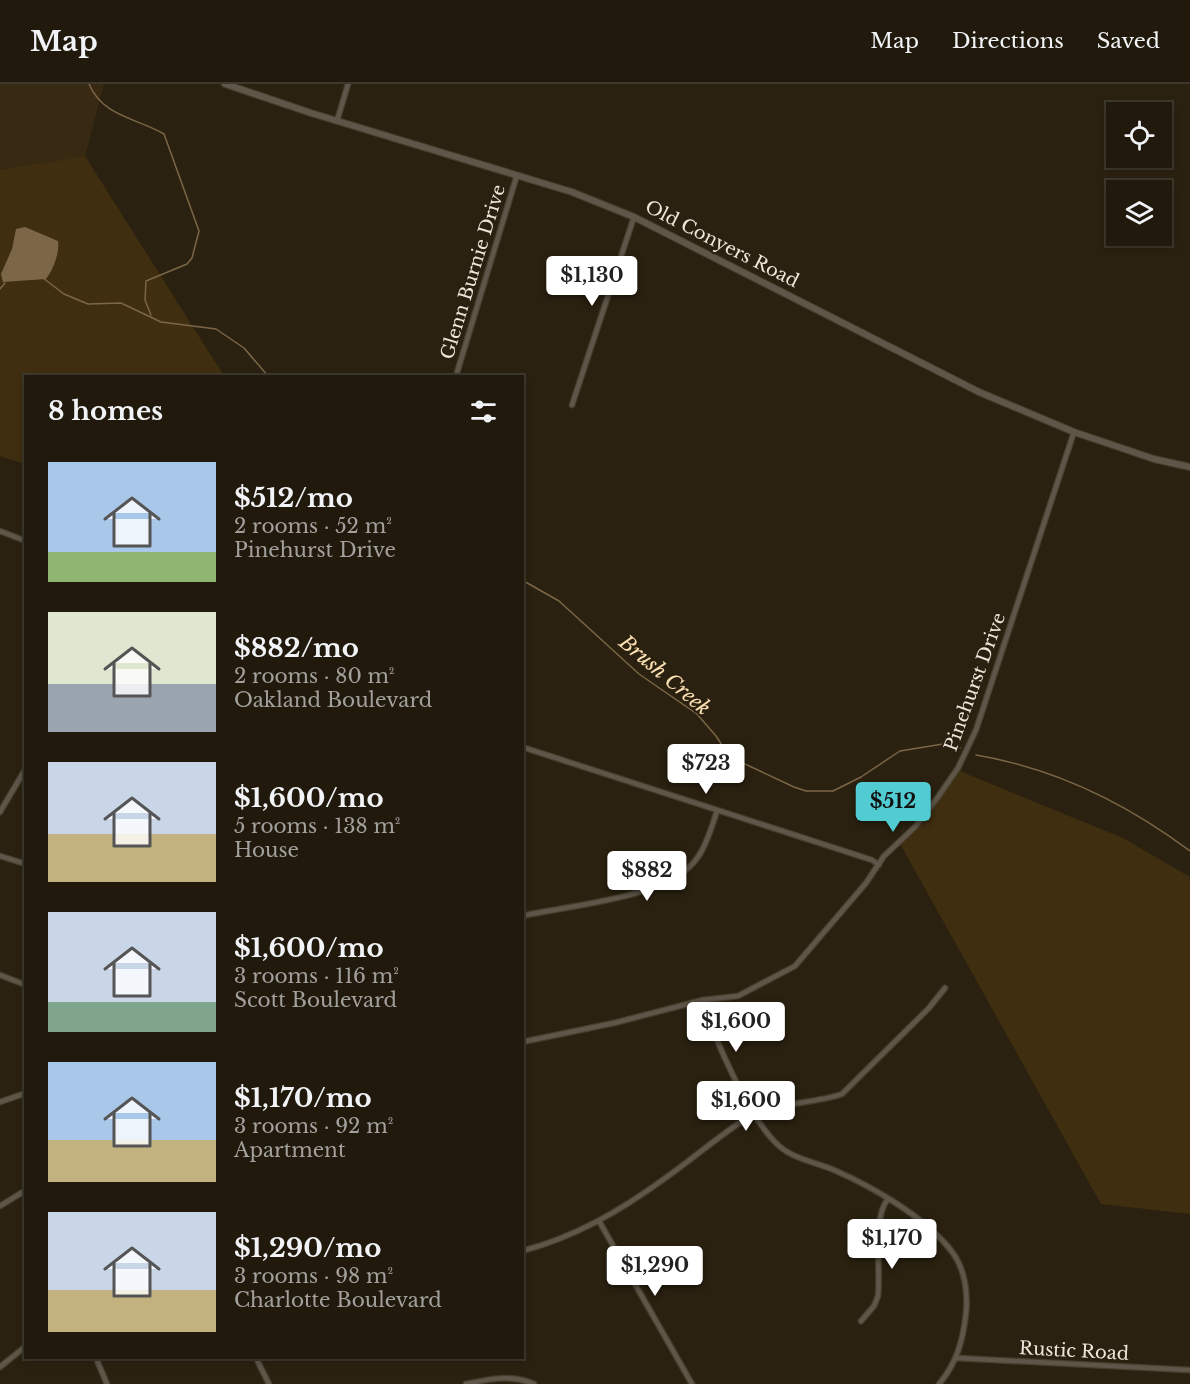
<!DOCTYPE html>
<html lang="en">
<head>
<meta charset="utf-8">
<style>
	:root { --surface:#20190c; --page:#282215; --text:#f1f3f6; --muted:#a2a09d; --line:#3d382d; --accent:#51ccd3 }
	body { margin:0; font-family:"Libre Baskerville",serif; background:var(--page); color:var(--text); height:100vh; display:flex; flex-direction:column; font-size:22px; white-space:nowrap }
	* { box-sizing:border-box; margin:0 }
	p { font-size:20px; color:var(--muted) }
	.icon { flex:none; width:33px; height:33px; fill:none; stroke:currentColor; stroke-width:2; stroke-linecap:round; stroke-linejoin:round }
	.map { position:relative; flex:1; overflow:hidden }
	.sheet { position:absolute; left:24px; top:291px; width:500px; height:984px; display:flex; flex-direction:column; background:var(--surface); border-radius:0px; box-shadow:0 3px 9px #0003,0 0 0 2px var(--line) }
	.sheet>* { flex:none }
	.fabs { position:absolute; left:1106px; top:18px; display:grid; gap:12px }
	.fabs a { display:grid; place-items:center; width:66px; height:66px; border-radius:0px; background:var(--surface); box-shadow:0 3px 9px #0003,0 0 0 2px var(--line); font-size:30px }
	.price { position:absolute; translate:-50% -51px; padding:0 14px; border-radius:6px; background:#fff; color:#222; font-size:20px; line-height:39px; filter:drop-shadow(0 2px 3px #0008) }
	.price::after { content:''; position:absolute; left:50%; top:36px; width:18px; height:14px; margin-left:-9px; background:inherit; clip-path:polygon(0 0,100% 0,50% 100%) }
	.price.active { background:var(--accent); color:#111 }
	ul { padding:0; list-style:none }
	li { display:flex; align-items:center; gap:18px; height:150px; padding:0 24px }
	li span { display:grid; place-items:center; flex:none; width:168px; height:120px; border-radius:0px; color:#555 }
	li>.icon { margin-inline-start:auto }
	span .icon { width:72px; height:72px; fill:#fffc; stroke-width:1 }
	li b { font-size:26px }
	h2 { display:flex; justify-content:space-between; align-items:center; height:72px; padding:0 24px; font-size:26px }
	header { display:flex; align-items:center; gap:36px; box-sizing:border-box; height:84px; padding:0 30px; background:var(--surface); border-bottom:2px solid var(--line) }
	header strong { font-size:28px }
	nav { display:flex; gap:33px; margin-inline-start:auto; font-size:21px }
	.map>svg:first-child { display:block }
	.built { fill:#382a12 }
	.green { fill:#3f2e0f }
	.water { fill:#7b6747 }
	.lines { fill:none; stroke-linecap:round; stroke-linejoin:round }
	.stream { stroke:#7b6747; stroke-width:1.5 }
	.minor-casing { stroke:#463d2c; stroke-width:7 }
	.tertiary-casing { stroke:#463d2c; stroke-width:8 }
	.minor { stroke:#5f5649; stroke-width:4.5 }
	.tertiary { stroke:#5f5649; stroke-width:6 }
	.labels { text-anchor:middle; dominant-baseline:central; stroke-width:4.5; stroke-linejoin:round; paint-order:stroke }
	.street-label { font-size:18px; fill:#ede6db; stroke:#2b2110 }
	.water-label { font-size:20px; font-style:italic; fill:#fbe0b2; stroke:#2b2110 }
</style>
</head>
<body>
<header>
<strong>Map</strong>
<nav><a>Map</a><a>Directions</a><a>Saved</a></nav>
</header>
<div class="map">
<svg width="1190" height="1300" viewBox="0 0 1190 1300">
	<rect width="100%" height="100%" fill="#2b2110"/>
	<path class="built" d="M0,0H104L85,72L0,86Z"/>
	<path class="green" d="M85,72L224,292H26L25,380L0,372V86Z
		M957,686L1123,754L1190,793V1130L1101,1120L899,758Z"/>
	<path class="water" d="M25,143L58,157C60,168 53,186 46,195L3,198L1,190L12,165L16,145Z"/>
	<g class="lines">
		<path class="stream" d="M89,0C103,33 137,34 164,50L199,147L192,174L187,180L146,197L145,216L151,231
			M43,194L64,210L88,220L121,219L161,238L216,245L244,264L268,292
			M0,205L5,199
			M522,496L559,517L639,590L697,630L716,652L730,673L794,703L806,707H833L861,693L900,667L949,659L960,664
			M976,671C1054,684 1126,719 1190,767"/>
		<g class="minor-casing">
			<path id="minor" d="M337,37L348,0
				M456,292L517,91
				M572,321L634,133
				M0,447L26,457
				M522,663L872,776L879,781
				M0,728L26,684
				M0,772L26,780
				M522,832C568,821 670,815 698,773C707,760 712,742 717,727
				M0,891L26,901
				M703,916C713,953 748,1030 774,1057C790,1075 813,1077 834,1086C873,1103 927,1134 953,1169C965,1186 968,1209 966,1229C963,1256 957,1279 939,1300
				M522,958L614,939L703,916L738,912L795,882L866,799L884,772L915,743L938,713L958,684L976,646L1074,348
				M0,1018L26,1009
				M0,1122L26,1106
				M599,1137L692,1300
				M522,1167C575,1153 620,1127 664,1095C694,1074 722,1049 753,1030C769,1020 818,1019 842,1010L929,924L945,904
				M861,1237L874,1222L878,1212C881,1187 872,1133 888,1115
				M96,1274L107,1300
				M256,1274L269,1300
				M957,1274L1190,1286
				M0,1283L26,1262
				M466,1300C489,1295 512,1290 534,1300"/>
		</g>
		<g class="tertiary-casing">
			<path id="tertiary" d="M225,0L311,29L572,108L634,133L979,308L1074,348L1154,375L1190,383"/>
		</g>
		<use href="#minor" class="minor"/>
		<use href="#tertiary" class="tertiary"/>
	</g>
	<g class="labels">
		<g class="street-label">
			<text transform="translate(722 160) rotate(27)">Old Conyers Road</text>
			<text transform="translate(473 188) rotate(-73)">Glenn Burnie Drive</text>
			<text transform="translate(975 598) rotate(-70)">Pinehurst Drive</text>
			<text transform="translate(1074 1267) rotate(3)">Rustic Road</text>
		</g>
		<g class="water-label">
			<text transform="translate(665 591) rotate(40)">Brush Creek</text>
		</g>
	</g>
</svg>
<div class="fabs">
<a><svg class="icon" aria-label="locate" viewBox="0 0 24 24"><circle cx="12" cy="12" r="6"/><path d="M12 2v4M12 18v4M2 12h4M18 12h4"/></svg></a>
<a><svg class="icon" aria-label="layers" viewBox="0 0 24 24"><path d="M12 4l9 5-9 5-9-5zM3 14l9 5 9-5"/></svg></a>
</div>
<b class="price" style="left:592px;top:223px">$1,130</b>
<b class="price" style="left:706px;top:711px">$723</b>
<b class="price active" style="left:893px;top:749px">$512</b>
<b class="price" style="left:647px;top:818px">$882</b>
<b class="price" style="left:736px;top:969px">$1,600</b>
<b class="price" style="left:746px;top:1048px">$1,600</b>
<b class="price" style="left:892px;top:1186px">$1,170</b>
<b class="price" style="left:655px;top:1213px">$1,290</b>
<section class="sheet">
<h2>8 homes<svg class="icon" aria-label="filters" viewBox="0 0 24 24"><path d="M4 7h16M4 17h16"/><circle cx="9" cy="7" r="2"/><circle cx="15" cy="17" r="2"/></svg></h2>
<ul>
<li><span style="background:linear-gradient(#a9c7e8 75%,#8fb573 0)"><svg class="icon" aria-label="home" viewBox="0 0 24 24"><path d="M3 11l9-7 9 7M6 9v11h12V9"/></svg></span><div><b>$512/mo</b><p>2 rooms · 52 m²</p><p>Pinehurst Drive</p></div></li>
<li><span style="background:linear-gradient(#dfe7d0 60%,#9aa5b1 0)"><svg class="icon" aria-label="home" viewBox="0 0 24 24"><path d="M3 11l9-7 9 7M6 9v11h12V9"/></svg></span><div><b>$882/mo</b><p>2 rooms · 80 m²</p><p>Oakland Boulevard</p></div></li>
<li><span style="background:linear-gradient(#c9d6e8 60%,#c2b280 0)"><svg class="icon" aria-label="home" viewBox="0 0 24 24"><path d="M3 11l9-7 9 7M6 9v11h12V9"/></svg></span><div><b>$1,600/mo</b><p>5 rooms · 138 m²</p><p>House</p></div></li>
<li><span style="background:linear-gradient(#c9d6e8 75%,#7fa58c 0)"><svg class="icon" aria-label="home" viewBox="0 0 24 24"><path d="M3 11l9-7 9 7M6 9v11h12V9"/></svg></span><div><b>$1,600/mo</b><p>3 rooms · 116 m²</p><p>Scott Boulevard</p></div></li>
<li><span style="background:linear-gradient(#a9c7e8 65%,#c2b280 0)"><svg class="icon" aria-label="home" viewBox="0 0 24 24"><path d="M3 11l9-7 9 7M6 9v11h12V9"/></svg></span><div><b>$1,170/mo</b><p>3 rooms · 92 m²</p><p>Apartment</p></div></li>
<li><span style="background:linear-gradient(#c9d6e8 65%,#c2b280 0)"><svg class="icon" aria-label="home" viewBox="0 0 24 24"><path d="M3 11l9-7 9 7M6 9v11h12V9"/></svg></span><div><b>$1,290/mo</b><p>3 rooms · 98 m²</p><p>Charlotte Boulevard</p></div></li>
</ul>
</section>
</div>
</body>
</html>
